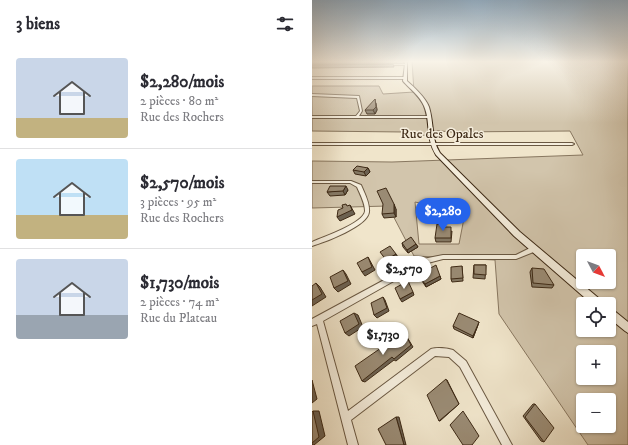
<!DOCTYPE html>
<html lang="fr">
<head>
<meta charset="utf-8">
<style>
	:root { --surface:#fff; --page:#f7f7f7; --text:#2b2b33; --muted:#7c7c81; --line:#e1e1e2; --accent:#2563eb }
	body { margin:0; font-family:"IM FELL DW Pica",serif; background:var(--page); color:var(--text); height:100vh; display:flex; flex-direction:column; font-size:15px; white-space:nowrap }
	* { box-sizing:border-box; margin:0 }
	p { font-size:13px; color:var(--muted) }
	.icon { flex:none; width:22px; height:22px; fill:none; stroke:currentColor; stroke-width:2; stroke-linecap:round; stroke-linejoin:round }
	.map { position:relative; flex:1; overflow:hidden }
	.sheet { display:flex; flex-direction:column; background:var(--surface); width:312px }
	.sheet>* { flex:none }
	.needle { width:26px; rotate:131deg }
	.controls { position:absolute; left:264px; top:249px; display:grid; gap:8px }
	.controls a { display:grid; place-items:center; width:40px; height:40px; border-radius:4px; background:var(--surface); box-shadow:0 1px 3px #0004; font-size:20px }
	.price { position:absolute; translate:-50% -34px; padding:0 9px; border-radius:14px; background:#fff; color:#222; font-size:13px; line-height:26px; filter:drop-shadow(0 1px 2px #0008) }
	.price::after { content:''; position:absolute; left:50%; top:24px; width:12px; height:9px; margin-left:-6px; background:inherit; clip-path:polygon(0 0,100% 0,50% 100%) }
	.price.selected { background:var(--accent); color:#fff }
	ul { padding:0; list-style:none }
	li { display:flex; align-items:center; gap:12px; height:100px; padding:0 16px }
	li+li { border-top:1px solid var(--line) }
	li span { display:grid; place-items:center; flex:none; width:112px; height:80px; border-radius:4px; color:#555 }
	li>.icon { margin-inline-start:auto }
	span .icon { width:48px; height:48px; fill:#fffc; stroke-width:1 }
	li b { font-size:17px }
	h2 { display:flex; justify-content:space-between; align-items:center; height:48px; padding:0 16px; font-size:17px }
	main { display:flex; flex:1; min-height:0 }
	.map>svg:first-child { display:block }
	.green { fill:#d2c5ac; stroke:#887760; fill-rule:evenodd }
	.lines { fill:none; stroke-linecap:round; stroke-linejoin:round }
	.street-casing { stroke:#6a5842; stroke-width:2 }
	.secondary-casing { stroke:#3d2915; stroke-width:2 }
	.street { fill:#f5eedd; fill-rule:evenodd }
	.secondary { fill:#f5eedd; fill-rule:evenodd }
	.wall { fill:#847864; stroke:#3d2915 }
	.shaded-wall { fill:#6c6151; stroke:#3d2915 }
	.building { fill:#9a8b74; stroke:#3d2915 }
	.labels { text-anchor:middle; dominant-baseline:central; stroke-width:3; stroke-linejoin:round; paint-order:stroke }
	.far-street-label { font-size:14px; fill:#3d2915; stroke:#f5eedd }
</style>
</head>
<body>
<main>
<section class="sheet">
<h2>3 biens<svg class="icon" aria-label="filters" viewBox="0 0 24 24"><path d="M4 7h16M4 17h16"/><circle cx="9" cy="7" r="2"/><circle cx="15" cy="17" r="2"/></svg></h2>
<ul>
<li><span style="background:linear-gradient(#c9d6e8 75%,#c2b280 0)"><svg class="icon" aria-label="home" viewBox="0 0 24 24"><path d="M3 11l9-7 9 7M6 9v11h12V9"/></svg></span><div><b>$2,280/mois</b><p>2 pièces · 80 m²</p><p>Rue des Rochers</p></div></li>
<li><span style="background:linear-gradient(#bfe0f5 70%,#c2b280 0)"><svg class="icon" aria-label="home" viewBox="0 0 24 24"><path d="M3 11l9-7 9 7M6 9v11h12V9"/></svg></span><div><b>$2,570/mois</b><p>3 pièces · 95 m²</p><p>Rue des Rochers</p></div></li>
<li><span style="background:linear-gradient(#c9d6e8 70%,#9aa5b1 0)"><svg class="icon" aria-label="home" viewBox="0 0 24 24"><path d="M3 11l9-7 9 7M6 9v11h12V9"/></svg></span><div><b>$1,730/mois</b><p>2 pièces · 74 m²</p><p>Rue du Plateau</p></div></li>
</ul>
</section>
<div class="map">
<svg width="316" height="445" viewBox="0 0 316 445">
	<rect width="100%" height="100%" fill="#f0e5cb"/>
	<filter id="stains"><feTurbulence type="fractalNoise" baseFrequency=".005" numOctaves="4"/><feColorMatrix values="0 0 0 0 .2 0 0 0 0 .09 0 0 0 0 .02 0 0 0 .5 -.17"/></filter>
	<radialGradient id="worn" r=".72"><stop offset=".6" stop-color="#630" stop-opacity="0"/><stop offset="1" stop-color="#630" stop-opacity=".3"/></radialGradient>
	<path class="green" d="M100,61H316V445H276L187,314L183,260L102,256L76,206L0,208V161L80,162L271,155L258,131L140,132L117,130L114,135L94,137L92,132L0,131V86H67L71,94L102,92ZM103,202L153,213L147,244H107ZM271,256H297V282H271ZM271,304H297V330H271ZM271,352H297V378H271ZM271,400H297V426H271Z"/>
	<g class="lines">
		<g class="street-casing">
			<path id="street" d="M94,64L95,65H74L75,64Z
				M0,77H92L93,78L92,79H0Z
				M0,94L47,96L50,111L47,116H116L118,117L116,118H0V116H44L48,111L45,98L0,96Z
				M0,143H260L262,144L260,145H0Z
				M0,181H39L49,185C52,192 58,203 57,212C56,226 13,242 0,246V242C11,237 52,223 53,211C53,203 48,194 45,187L38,183H0Z
				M220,247H224L225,249L224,251L204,259H131L112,264L11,321L36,411L119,349C125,347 135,348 141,350L154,361L200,445H190L148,367L137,357L123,356L39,420L46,445H36L5,324L0,326V319L111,259L131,255H204Z"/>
		</g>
		<g class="secondary-casing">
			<path id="secondary" d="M91,61H94L95,63V81C103,88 113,97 117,107C122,123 119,139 128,153L208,232L290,301L292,304H280L202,236L124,155C113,137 119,122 112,106C108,96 98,89 91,81L93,63Z
				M297,307L300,309L316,322V333L313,331L297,318Z"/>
		</g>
		<use href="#street" class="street"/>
		<use href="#secondary" class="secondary"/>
	</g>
	<path class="wall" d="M0,61H85V62H0Z
		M0,64H81L82,67L0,68Z
		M64,103L65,110L63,114H55L53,110Z
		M56,168L58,172L54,176L43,174L41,170Z
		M36,190L33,195L18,196L15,192Z
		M84,209V217L72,218L70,214Z
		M140,231L139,242H124L123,238Z
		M90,243L104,244L106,247L96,253L91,247Z
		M162,265H174L173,279L161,278Z
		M150,266L151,281L140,282L139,279Z
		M220,268L242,285L240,288L220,287L218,272Z
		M106,275L128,276L129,279L114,287Z
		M166,325L161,338L142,329L141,326Z
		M276,330H286L280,335Z
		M221,404H223L232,442L229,441L211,416Z"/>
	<path class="shaded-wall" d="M63,99L65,110L63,114L61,110Z
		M56,168L58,172L54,176L52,172Z
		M34,186L36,190L33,195L31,191Z
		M82,204L84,209V217L82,213Z
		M38,205L43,214L28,221L25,217Z
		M104,244L106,247L96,253L95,250Z
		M84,254L86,257L76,264L74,260Z
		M56,257L63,270L53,276L50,272Z
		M31,270L34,274L39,284L26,292L22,288Z
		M128,276L129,279L114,287L113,284Z
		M4,283L8,287L14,297L0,306V300Z
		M101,292L102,295L90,302L88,299Z
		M71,297L73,300L77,311L65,318L62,315Z
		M42,313L46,315L51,327L37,336L33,333Z
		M167,322L166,325L161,338V336Z
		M92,332L101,347L84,361L82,360L53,382L50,381Z
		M0,380L5,399L0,403Z
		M135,380L147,404L128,421H127Z
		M1,411H7L13,436L2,445H0Z
		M84,417H87L94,445H92Z"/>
	<path class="building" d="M0,64H81L0,65Z
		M63,99L64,107L61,110H53Z
		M45,166L56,168L52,172L41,170Z
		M18,186H34L31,191L15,192Z
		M74,188L82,204V213L70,214L71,204L65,191Z
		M34,204L35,206L38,205L40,210L25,217L26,210L31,208L30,205Z
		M125,224H132V227H139V238H123Z
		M99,237L104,244L95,250L90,243Z
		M78,246L84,254L74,260L68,252Z
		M56,257L60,267L50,272L45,263Z
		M124,265L128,276L113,284L106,275Z
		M162,265H174V275L162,274Z
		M150,266L151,278L139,279V267Z
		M220,268L232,269L242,285L221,283Z
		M31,270L36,281L22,288L18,277Z
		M96,281L101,292L88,299L83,288Z
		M4,283L10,294L0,300V286Z
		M71,297L75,308L62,315L59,303Z
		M42,313L47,324L33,333L28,321Z
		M147,313L167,322L161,336L141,326Z
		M282,330H286L284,332Z
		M92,332L99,345L82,359L80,357L50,381L43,366Z
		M134,379L147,404L127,421L115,395Z
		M223,404L242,428L232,442L213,417Z
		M1,411L7,437L0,443V412Z
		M151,411L167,436L160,445H151L138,425Z
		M84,417L92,445H74L66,429Z"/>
	<linearGradient id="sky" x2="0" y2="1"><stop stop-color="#93aec4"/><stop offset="0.5" stop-color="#f8f3e8"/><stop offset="1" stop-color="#f8f3e8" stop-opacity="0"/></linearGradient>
	<rect width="316" height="123" fill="url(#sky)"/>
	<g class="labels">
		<g class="far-street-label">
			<text x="130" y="134">Rue des Opales</text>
		</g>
	</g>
	<rect width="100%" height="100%" filter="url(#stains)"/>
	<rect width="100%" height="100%" fill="url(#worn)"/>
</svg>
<div class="controls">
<a><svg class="needle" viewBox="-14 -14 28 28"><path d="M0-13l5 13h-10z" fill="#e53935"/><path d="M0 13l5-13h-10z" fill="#7c7c81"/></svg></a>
<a><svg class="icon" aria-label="locate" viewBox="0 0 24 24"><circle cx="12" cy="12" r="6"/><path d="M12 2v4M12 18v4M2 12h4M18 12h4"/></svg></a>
<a>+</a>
<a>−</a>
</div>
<b class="price selected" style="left:131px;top:232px">$2,280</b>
<b class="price" style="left:92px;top:290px">$2,570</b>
<b class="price" style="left:71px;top:356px">$1,730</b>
</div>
</main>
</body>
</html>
